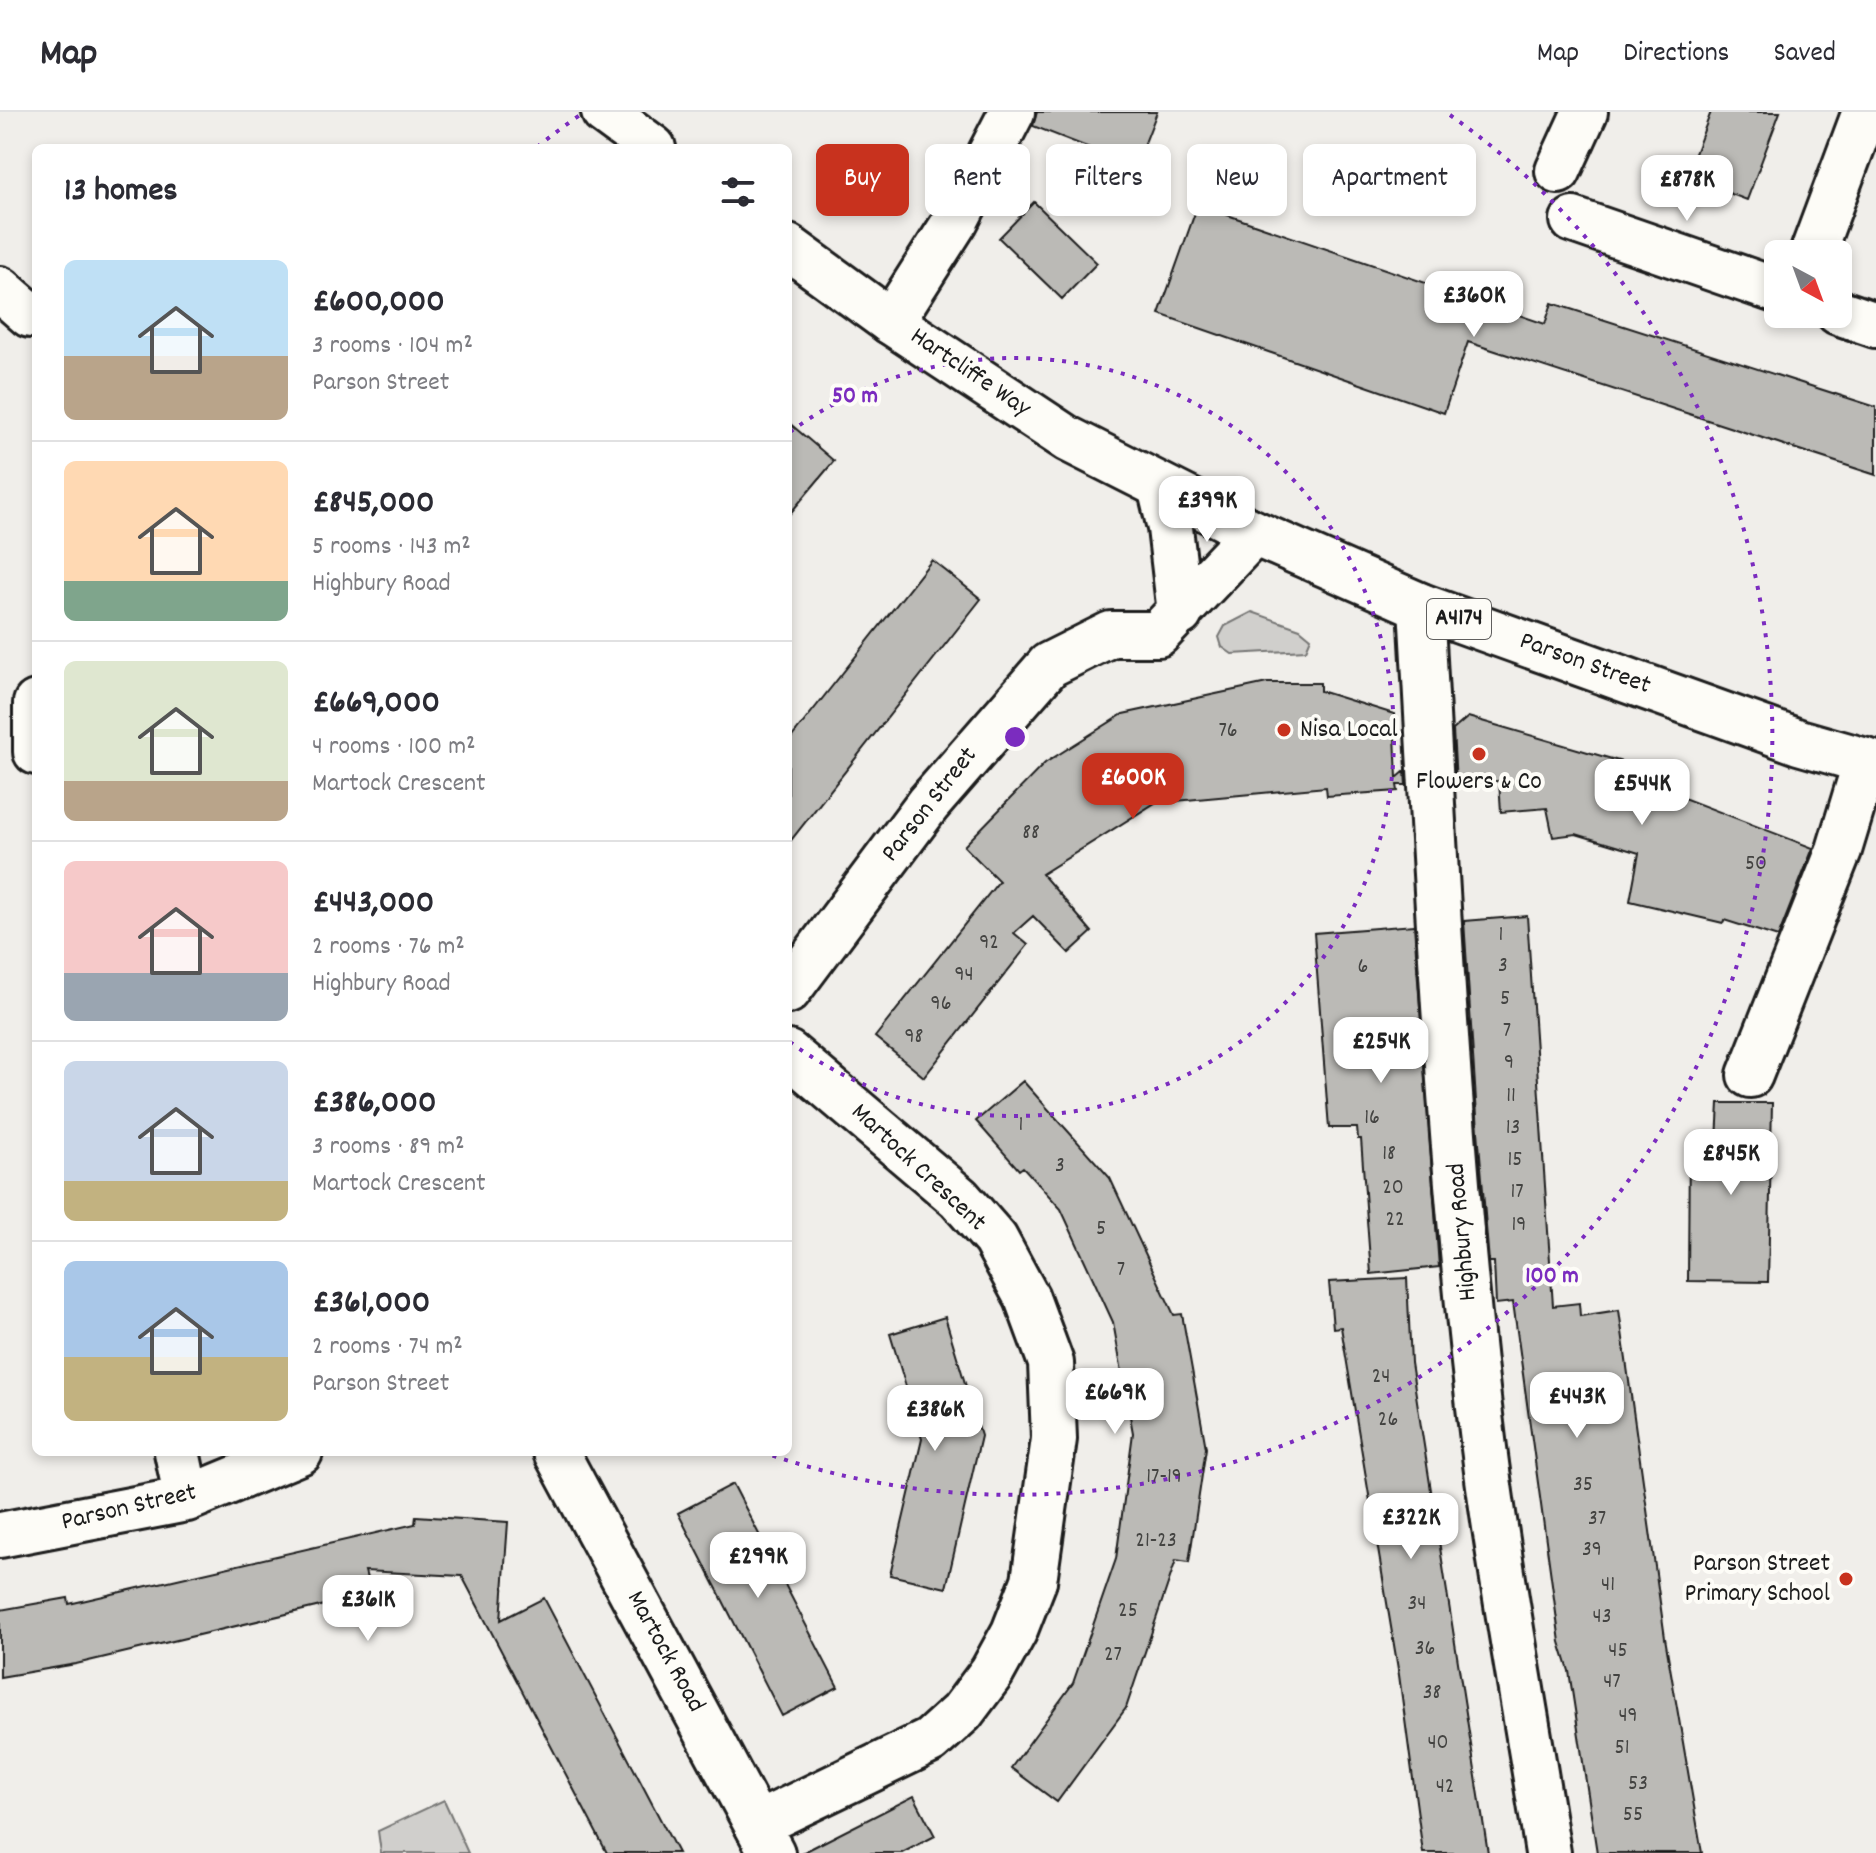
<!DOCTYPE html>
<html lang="en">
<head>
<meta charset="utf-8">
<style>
	:root { --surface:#fff; --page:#f2f2f3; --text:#2b2b33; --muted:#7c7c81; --line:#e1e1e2; --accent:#c8321e }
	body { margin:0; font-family:Dekko,sans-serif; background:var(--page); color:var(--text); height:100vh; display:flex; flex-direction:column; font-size:30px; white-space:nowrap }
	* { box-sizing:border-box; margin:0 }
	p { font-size:26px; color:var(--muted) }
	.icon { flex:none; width:44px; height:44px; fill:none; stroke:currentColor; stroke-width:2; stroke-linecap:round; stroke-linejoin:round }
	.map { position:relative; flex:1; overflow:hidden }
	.side { position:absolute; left:32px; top:32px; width:760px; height:1312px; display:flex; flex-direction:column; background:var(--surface); border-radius:12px; box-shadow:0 4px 12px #0003 }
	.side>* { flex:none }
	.banner { position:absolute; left:816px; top:32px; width:760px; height:72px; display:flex; gap:16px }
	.needle { width:52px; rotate:139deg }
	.buttons { position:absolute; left:1764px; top:128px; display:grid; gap:16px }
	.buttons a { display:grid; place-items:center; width:88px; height:88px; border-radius:12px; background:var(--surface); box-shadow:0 4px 12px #0003; font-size:40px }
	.price { position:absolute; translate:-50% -68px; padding:0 18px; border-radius:16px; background:#fff; color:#222; font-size:26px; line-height:52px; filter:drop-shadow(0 2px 4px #0008) }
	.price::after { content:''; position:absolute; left:50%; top:48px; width:24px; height:18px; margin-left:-12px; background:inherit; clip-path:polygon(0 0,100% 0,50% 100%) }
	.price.active { background:var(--accent); color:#fff }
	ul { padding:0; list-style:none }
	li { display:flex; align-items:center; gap:24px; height:200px; padding:0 32px }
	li+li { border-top:2px solid var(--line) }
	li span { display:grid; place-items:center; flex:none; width:224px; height:160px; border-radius:12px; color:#555 }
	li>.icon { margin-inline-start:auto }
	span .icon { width:96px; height:96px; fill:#fffc; stroke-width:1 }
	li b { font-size:34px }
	h2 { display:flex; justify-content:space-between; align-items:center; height:96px; padding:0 32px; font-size:34px }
	.chip { padding:0 28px; border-radius:12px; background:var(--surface); box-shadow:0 4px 12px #0003; font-size:28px; line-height:72px }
	.chip.active { background:var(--accent); color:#fff }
	header { display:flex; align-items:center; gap:48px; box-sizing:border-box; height:112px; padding:0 40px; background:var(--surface); border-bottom:2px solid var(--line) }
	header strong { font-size:38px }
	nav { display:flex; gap:44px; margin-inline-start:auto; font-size:28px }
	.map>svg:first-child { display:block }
	.green { fill:#d0cfcc; stroke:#767674; stroke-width:2 }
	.building { fill:#bbbab6; stroke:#1c1c1c; stroke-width:2 }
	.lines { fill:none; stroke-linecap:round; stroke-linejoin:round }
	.minor-casing { stroke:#1c1c1c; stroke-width:50 }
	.highway-casing { stroke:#1c1c1c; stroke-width:50 }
	.minor { stroke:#fdfcf7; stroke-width:44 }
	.highway { stroke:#fdfcf7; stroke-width:44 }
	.ring { fill:none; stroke:#7b2cbf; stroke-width:4; stroke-dasharray:4 8 }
	.poi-dot { fill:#c8321e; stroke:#fdfcf7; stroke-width:3 }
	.labels { text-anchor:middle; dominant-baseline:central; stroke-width:8; stroke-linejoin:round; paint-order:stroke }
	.number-label { font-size:22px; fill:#444442 }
	.shield { fill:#fdfcf7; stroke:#605f5e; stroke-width:2 }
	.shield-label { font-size:24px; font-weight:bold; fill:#1c1c1c }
	.street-label { font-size:26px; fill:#1c1c1c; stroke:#fdfcf7 }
	.poi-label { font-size:26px; fill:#1c1c1c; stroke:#fdfcf7; text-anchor:start }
	.centre { fill:#7b2cbf; stroke:#fdfcf7; stroke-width:4 }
	.ring-label { font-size:24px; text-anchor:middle; font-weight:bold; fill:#7b2cbf; stroke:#fdfcf7; stroke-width:8; stroke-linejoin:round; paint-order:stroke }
</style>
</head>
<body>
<header>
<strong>Map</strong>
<nav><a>Map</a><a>Directions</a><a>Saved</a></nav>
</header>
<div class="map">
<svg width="1876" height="1741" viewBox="0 0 1876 1741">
	<rect width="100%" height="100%" fill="#f0eeea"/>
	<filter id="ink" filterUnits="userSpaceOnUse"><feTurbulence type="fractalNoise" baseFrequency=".0125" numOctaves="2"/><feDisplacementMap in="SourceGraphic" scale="16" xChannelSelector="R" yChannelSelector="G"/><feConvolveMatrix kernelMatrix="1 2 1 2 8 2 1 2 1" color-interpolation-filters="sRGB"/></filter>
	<g filter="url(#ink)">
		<path class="green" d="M1252,500L1300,517L1311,526L1306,538L1232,542L1222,535L1219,525L1225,514Z
			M444,1688L468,1741H381L378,1719Z"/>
		<path class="building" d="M1037,0H1157L1136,54L1033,14Z
			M1711,0H1780L1747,88L1686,65Z
			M1034,90L1097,151L1062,187L999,126Z
			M1196,98H1213L1545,212L1552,191L1876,295V363L1468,230L1444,301L1159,202Z
			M788,310L834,349L788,404Z
			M932,448L981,487L788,732V630Z
			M1267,571H1320V579L1394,602L1397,666L1405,659L1406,673H1397L1398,679L1327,684L1326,675L1165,690L1163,686L1042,762L1092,820L1069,841L1033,804L1014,821L1028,833L924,965L875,925L999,769L964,734L1045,651L1123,602Z
			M1468,605L1646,657L1642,670L1813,736L1778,825L1724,808L1723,811L1630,789L1639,741L1576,722L1553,725L1547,696L1501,700L1499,669L1456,671L1453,618Z
			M1527,804L1553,1194L1579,1191L1580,1204L1619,1198L1665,1526L1702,1741H1597L1569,1559L1560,1530L1513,1190L1496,1192L1494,1150H1489L1478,1019L1464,809Z
			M1414,813L1439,1155L1371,1162L1361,1027H1358L1357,1016H1329L1314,821Z
			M1023,969L1110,1066L1174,1203L1182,1202L1206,1336L1189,1450L1176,1448L1126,1596L1057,1690L1011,1656L1073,1571L1116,1447L1133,1321L1113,1210L1061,1097L1023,1055L1019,1058L976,1009Z
			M1719,991H1772L1768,1170L1688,1169L1689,1029H1717Z
			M1407,1166L1411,1251L1488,1741H1423L1399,1563L1341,1215L1333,1216L1329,1170Z
			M945,1205L981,1324L946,1476L890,1463L922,1327L890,1222Z
			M733,1372L838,1575L782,1604L678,1401Z
			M416,1404L508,1410L501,1508L544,1486L678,1741H607L462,1464L365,1459L371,1482L76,1552L0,1565V1498L68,1486L69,1492L415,1412Z
			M914,1684L935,1724L902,1741H802Z"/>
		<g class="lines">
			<g class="minor-casing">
				<path id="minor" d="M1558,59L1585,0
					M1573,108L1778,179
					M1812,142L1865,0
					M0,177L30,203
					M1838,200L1876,213
					M891,210L956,108L1012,0
					M1160,374L1170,416L1180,501
					M1421,494C1437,775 1449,1057 1484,1336C1501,1472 1527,1606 1548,1741
					M36,591V640
					M788,879L928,692L1049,553L1111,522H1158L1254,421
					M1750,963L1839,738L1866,649
					M177,1340L187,1387
					M556,1340L772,1741
					M0,1423L187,1387L300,1340
					M758,1712L930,1629L962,1600L992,1560L1014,1520L1034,1469L1054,1327L1051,1251L1027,1186L995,1127L959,1086L788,941"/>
			</g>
			<g class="highway-casing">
				<path id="highway" d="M604,0L653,36
					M788,135L891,210L1068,327L1254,421L1421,494L1799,630L1876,652"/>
			</g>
			<use href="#minor" class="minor"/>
			<use href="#highway" class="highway"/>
		</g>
	</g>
	<g class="ring">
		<path d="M790 320A379 379 0 1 1 790 930"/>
		<path d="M537 35A759 759 0 0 1 580 3M1450 3A759 759 0 0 1 762 1340"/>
	</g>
	<g class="poi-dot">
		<circle cx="1284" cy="618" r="8"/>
		<circle cx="1479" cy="642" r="8"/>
		<circle cx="1846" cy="1467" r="8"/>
	</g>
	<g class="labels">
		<g class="number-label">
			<text x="1228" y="619">76</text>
			<text x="1031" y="721">88</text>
			<text x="1756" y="752">50</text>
			<text x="1501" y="823">1</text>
			<text x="989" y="831">92</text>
			<text x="1503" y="854">3</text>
			<text x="1363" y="855">6</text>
			<text x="964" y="863">94</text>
			<text x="1505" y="887">5</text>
			<text x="941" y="892">96</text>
			<text x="1507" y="919">7</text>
			<text x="914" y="925">98</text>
			<text x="1509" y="951">9</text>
			<text x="1511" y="984">11</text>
			<text x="1372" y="1006">16</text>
			<text x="1021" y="1013">1</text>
			<text x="1513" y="1016">13</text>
			<text x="1389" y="1042">18</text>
			<text x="1515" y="1048">15</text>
			<text x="1060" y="1054">3</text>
			<text x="1393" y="1076">20</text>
			<text x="1517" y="1080">17</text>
			<text x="1395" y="1108">22</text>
			<text x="1519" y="1113">19</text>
			<text x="1101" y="1117">5</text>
			<text x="1121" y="1158">7</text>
			<text x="1381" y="1265">24</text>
			<text x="1388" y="1308">26</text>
			<text x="1164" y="1365">17-19</text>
			<text x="1583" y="1373">35</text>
			<text x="1597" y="1407">37</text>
			<text x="1156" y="1429">21-23</text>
			<text x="1592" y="1438">39</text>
			<text x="1608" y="1473">41</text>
			<text x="1417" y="1492">34</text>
			<text x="1128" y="1499">25</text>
			<text x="1602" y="1505">43</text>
			<text x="1425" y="1537">36</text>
			<text x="1618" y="1539">45</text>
			<text x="1113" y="1543">27</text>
			<text x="1612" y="1570">47</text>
			<text x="1432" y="1581">38</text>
			<text x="1628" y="1604">49</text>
			<text x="1438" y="1631">40</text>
			<text x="1622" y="1636">51</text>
			<text x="1638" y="1672">53</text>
			<text x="1445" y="1675">42</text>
			<text x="1633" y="1703">55</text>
		</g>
		<rect class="shield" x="1427" y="487" width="64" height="40" rx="6"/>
		<g class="shield-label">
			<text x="1459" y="507">A4174</text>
		</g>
		<g class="street-label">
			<text transform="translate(970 261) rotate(34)">Hartcliffe Way</text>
			<text transform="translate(1585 552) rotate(20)">Parson Street</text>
			<text transform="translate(930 693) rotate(-52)">Parson Street</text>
			<text transform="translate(918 1056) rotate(43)">Martock Crescent</text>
			<text transform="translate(1463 1120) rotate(-95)">Highbury Road</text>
			<text transform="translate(129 1396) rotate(-13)">Parson Street</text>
			<text transform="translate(665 1540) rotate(61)">Martock Road</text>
		</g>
		<g class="poi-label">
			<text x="1300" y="618">Nisa Local</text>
			<text x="1479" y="670" text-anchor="middle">Flowers &amp; Co</text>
			<text x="1830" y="1452" text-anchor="end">Parson Street<tspan x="1830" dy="30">Primary School</tspan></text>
		</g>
	</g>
	<circle cx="1015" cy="625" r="12" class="centre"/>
	<g class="ring-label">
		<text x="855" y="290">50 m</text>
		<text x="1552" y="1170">100 m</text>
	</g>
</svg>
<div class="buttons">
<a><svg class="needle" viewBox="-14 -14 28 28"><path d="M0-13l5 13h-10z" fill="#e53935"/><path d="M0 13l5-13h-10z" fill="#7c7c81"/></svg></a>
</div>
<b class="price" style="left:1687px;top:111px">£878K</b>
<b class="price" style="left:1474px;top:227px">£360K</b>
<b class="price" style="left:1207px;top:432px">£399K</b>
<b class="price active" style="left:1133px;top:709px">£600K</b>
<b class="price" style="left:1642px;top:715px">£544K</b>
<b class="price" style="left:1381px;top:973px">£254K</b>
<b class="price" style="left:1731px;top:1085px">£845K</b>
<b class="price" style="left:1115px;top:1324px">£669K</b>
<b class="price" style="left:1577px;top:1328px">£443K</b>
<b class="price" style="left:935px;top:1341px">£386K</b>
<b class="price" style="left:1411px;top:1449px">£322K</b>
<b class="price" style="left:758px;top:1488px">£299K</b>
<b class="price" style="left:368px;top:1531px">£361K</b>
<div class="banner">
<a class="chip active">Buy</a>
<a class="chip">Rent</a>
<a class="chip">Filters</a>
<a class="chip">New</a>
<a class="chip">Apartment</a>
</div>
<section class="side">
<h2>13 homes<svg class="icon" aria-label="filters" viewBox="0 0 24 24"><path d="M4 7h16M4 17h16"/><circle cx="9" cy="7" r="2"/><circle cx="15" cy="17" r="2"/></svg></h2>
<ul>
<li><span style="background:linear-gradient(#bfe0f5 60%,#b9a48a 0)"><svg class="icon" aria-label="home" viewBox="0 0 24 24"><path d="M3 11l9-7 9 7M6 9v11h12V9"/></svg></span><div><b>£600,000</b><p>3 rooms · 104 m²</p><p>Parson Street</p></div></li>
<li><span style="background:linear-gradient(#ffd9b3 75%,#7fa58c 0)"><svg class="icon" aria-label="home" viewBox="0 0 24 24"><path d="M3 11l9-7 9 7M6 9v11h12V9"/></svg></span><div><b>£845,000</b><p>5 rooms · 143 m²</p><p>Highbury Road</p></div></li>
<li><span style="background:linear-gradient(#dfe7d0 75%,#b9a48a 0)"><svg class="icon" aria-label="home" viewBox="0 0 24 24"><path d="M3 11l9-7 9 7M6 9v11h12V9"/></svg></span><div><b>£669,000</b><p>4 rooms · 100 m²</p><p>Martock Crescent</p></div></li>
<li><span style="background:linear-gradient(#f6c9c9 70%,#9aa5b1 0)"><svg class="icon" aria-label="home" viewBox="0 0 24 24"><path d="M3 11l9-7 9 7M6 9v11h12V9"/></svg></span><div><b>£443,000</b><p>2 rooms · 76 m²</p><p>Highbury Road</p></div></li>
<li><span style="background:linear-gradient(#c9d6e8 75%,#c2b280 0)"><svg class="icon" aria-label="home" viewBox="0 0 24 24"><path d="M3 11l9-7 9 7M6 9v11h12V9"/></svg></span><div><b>£386,000</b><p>3 rooms · 89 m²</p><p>Martock Crescent</p></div></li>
<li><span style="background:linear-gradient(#a9c7e8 60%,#c2b280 0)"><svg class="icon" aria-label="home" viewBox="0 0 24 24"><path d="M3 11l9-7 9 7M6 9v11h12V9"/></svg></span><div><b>£361,000</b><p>2 rooms · 74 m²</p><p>Parson Street</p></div></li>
</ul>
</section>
</div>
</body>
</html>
